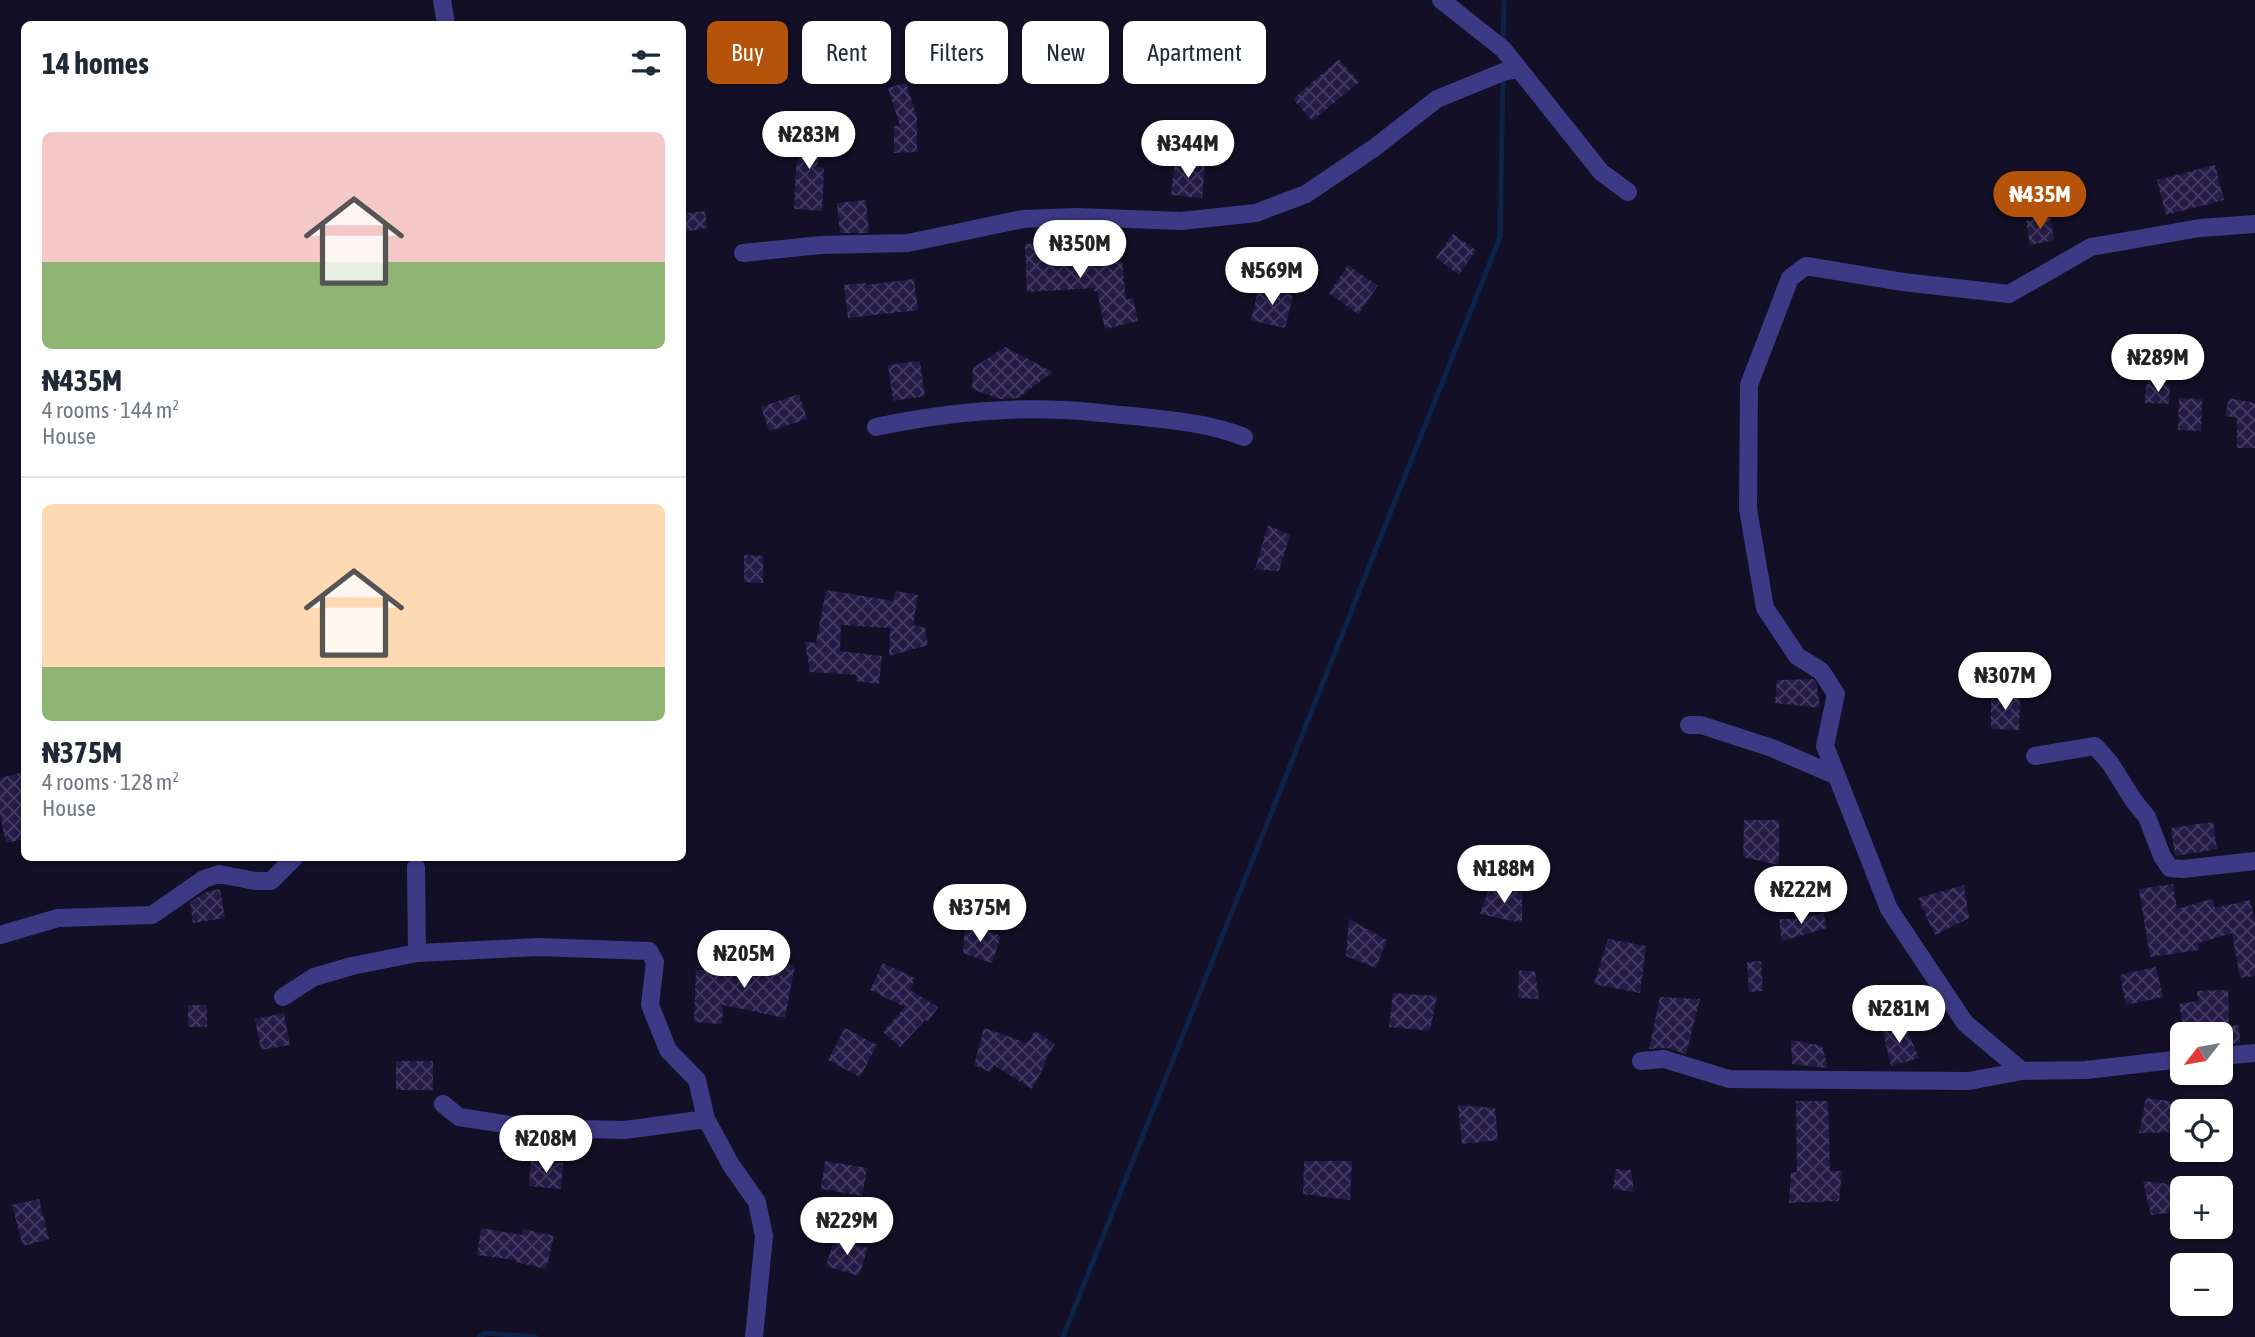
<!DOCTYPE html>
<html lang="en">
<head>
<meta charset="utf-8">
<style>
	:root { --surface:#fff; --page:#f6f6f7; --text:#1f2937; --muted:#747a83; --line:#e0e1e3; --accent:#b45309 }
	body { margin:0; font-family:"Asap Condensed",sans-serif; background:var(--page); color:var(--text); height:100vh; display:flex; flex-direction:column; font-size:26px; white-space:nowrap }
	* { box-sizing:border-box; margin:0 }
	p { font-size:23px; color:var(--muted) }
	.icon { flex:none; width:38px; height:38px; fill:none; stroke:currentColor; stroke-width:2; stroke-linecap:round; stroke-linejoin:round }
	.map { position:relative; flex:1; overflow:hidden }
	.panel { position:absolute; left:21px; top:21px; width:665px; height:840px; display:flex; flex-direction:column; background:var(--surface); border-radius:10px; box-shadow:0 2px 5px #0004 }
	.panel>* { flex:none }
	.hud { position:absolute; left:707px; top:21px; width:665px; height:63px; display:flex; gap:14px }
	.needle { width:46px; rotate:239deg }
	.tools { position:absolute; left:2170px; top:1022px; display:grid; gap:14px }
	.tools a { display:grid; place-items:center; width:63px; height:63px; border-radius:10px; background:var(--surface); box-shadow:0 2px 5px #0004; font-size:35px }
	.price { position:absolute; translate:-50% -60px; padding:0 16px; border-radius:24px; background:#fff; color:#222; font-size:23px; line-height:46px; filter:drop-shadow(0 2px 4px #0008) }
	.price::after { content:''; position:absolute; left:50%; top:42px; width:21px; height:16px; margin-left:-10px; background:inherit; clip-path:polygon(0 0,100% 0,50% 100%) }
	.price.selected { background:var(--accent); color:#fff }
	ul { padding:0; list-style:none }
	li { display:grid; align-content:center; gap:14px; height:371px; padding:0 21px }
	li+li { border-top:2px solid var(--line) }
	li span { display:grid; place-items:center; height:217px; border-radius:10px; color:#555 }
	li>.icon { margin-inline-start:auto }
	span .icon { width:126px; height:126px; fill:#fffc; stroke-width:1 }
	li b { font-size:30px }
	h2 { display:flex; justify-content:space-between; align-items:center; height:84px; padding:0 21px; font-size:30px }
	.pill { padding:0 24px; border-radius:10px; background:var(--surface); box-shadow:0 2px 5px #0004; font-size:24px; line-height:63px }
	.pill.selected { background:var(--accent); color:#fff }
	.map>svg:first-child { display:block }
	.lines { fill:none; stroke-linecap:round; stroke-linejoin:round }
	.stream { stroke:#0c2248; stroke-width:5 }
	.building { fill:url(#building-cross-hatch) }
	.minor { stroke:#3d3a85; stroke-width:18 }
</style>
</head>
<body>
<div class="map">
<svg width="2255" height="1337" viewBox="0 0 2255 1337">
	<defs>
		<pattern id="building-cross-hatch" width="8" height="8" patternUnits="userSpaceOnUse" patternTransform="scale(1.75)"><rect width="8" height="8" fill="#241b47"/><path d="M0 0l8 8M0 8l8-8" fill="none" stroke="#433b63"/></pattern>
	</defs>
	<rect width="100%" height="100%" fill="#130f26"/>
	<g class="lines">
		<path class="stream" d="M1503,45L1504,0
			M479,1337L486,1333L536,1337
			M1063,1337L1500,237L1503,76"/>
	</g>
	<path class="building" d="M1339,59L1359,82L1312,121L1293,99Z
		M906,83L917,117V152L894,153V126H900L888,88Z
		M802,125L823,128L817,167L824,168L822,211L794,209L796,170Z
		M1175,162L1205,165L1202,198L1171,195Z
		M2215,165L2224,200L2166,215L2157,180Z
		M866,200L869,233H840L837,203Z
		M705,211L707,228L682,232V214Z
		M2050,217L2054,240L2030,245L2026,221Z
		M1453,234L1476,250L1459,275L1436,258Z
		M1072,242L1074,266L1122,261L1126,300L1133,298L1138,321L1105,329L1097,291H1094V288L1027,292L1025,244Z
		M1348,265L1378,286L1358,314L1329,293Z
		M914,279L918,310L848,318L844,285L866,283V285Z
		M1259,287L1293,295L1285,328L1251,320Z
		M1005,347L1053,372L1018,398L1000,399L972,389L973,368Z
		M920,361L925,396L893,401L888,365Z
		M2146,384L2170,385L2169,404L2145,403Z
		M799,394L807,419L769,431L761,407Z
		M2179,398L2202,399L2201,431L2178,430Z
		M2229,398L2255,403V448H2237V418L2225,416Z
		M1268,525L1290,535L1279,571L1255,569Z
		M744,555L763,556V583L744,582Z
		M826,590L894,601L895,591L918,595L913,625L925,628L928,645L889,656L890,628L841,625L840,651L882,656L879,684L856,681L857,675L810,672L805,642L816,643Z
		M1813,679L1817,685L1820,708L1775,703L1777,680Z
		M1991,695L2020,696L2019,730L1991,729Z
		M24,772V839L6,843L0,815V778Z
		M1744,820H1779V865L1743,857Z
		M2213,822L2217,849L2175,856L2171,828Z
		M2173,884L2177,909L2212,899L2215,908L2250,900L2255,921V976L2240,978L2232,933L2198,943L2199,950L2150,957L2139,889Z
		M1964,885L1969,918L1935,935L1918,898Z
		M1489,888L1522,892V923L1480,914Z
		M220,889L225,918L193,923L190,902L206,892Z
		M1823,913L1827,928L1782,941L1779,919H1802Z
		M1349,919L1387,940L1376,968L1346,956Z
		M965,924L1001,936L992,963L963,953Z
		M1608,939L1646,946L1640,993L1594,984Z
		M750,956L795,965L785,1018L723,1005L722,1024L694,1022L696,970L747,972Z
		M1761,961L1763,991L1749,992L1747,962Z
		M883,963L915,978L910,990L938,1007L928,1022L925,1020L900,1047L883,1032L905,1007L870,990Z
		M2156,967L2163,997L2126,1005L2120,975Z
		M1519,970L1535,972L1539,999L1518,998Z
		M2228,990L2229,1026L2239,1025L2240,1043L2221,1045V1034H2208L2207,1028L2184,1032L2179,1004L2198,1001L2197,991Z
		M1393,993L1437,996L1430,1031L1389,1027Z
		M1660,997L1700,999L1686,1054L1667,1048L1649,1049Z
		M188,1005H207V1027H188Z
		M284,1013L290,1045L261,1050L255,1019Z
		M1905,1025L1919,1058L1891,1066L1882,1029Z
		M845,1028L877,1045L860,1077L828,1060Z
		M984,1028L1027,1043L1035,1031L1055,1044L1044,1062L1046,1063L1032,1089L994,1065L990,1072L974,1065Z
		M1791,1040L1822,1046L1828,1068L1792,1064Z
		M396,1061H433V1090H396Z
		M2146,1098L2182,1103V1132L2139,1133Z
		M1796,1101H1828L1830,1171H1842L1839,1201L1789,1203L1791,1172H1797Z
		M1458,1105L1495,1108L1498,1140L1462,1144Z
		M531,1160L563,1163L561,1189L529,1186Z
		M825,1161L867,1168L862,1196L821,1189Z
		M1304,1161H1352L1350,1200L1303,1194Z
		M1616,1169L1631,1170L1634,1192L1613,1189Z
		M2143,1181L2180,1185L2182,1211L2151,1215Z
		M39,1199L49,1239L23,1246L12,1205Z
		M481,1228L522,1235L524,1229L554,1236L546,1269L516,1262L517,1260L477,1255Z
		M835,1237L868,1248L859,1276L826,1266Z"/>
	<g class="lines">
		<path class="minor" d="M442,0L446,24
			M1441,0L1503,49L1601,172L1628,192
			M743,253L821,245L908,243L1023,219L1077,217L1181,221L1256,213L1306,194L1374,148L1437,99L1503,72L1519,69
			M876,427C937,414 1001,407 1063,410C1086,411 1110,414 1133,416C1171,420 1208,423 1244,437
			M1689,725H1701L1772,748L1837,776
			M2035,756L2095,746L2110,763L2134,801L2147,817L2162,856L2170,868L2183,869L2255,861
			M416,867L417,953L538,947L649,951L655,962L650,1005L668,1050L697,1080L706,1119L731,1165L757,1202L764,1236L754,1337
			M0,935L58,918L152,915L204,879L219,874L255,881H271L294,858
			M283,997L314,977L352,966L417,953
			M2221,1056L2255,1053
			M2182,1059L2086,1070L2022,1071L1965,1023L1889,909L1825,746L1836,694L1821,671L1797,656L1765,608L1748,509L1749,385L1790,278L1806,266L1903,282L2009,294L2091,247L2200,228L2255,224
			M1641,1061L1664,1059L1729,1079L1969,1081L2022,1071
			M443,1104L459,1117L531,1128L625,1130L706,1119"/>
	</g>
</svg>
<div class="tools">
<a><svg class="needle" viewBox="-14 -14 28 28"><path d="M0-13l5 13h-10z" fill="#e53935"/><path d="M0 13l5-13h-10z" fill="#747a83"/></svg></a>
<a><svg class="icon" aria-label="locate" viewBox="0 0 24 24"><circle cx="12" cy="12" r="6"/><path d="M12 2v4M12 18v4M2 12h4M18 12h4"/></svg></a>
<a>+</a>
<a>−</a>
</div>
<b class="price" style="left:809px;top:171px">₦283M</b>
<b class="price" style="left:1188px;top:180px">₦344M</b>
<b class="price selected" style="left:2040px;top:231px">₦435M</b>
<b class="price" style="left:1080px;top:280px">₦350M</b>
<b class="price" style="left:1272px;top:307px">₦569M</b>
<b class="price" style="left:2158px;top:394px">₦289M</b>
<b class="price" style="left:2005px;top:712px">₦307M</b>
<b class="price" style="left:1504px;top:905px">₦188M</b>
<b class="price" style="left:1801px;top:926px">₦222M</b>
<b class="price" style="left:980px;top:944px">₦375M</b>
<b class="price" style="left:744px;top:990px">₦205M</b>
<b class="price" style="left:1899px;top:1045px">₦281M</b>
<b class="price" style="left:546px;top:1175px">₦208M</b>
<b class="price" style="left:847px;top:1257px">₦229M</b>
<div class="hud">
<a class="pill selected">Buy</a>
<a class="pill">Rent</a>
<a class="pill">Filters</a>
<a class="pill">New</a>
<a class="pill">Apartment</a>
</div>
<section class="panel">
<h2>14 homes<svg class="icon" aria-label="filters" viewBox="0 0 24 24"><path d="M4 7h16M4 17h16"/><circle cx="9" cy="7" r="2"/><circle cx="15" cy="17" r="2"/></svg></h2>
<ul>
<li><span style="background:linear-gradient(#f6c9c9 60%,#8fb573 0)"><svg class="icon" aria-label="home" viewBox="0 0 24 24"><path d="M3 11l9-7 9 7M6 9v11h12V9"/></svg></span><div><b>₦435M</b><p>4 rooms · 144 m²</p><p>House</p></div></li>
<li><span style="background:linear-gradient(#ffd9b3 75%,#8fb573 0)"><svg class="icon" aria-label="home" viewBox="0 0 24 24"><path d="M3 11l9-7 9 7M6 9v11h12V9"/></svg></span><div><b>₦375M</b><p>4 rooms · 128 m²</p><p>House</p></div></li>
</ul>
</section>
</div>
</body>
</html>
